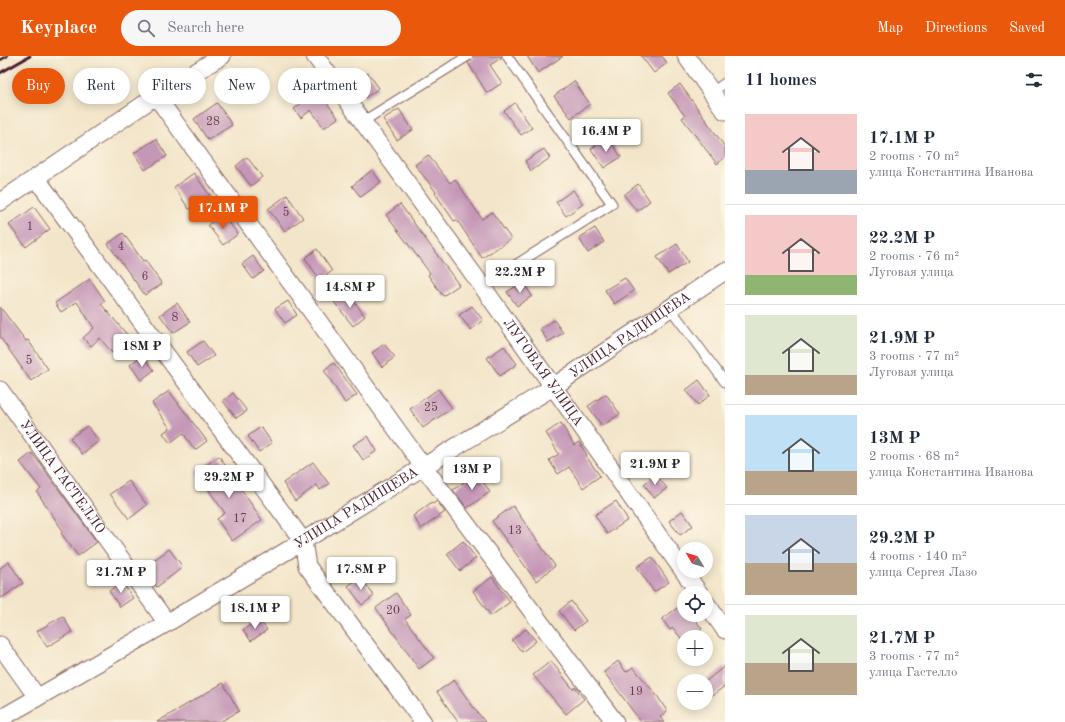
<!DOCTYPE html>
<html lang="en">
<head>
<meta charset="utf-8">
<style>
	:root { --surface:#fff; --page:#f6f6f7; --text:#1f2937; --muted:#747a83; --line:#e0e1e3; --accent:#ea580c }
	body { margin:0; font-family:"Old Standard TT",serif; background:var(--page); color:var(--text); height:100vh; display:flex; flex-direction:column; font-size:15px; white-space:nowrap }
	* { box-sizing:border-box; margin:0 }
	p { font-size:13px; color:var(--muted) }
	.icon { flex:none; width:22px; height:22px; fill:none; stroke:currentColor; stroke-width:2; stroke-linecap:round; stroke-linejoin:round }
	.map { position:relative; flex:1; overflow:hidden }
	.panel { display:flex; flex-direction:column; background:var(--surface); width:340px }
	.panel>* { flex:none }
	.hud { position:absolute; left:12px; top:12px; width:380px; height:36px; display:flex; gap:8px }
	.needle { width:26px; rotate:308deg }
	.tools { position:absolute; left:677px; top:486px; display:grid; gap:8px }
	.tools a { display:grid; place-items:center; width:36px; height:36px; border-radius:50%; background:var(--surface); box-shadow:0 2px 10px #0003; font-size:20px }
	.price { position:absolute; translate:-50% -34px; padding:0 9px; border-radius:4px; background:#fff; color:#222; font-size:13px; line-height:26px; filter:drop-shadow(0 1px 2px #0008) }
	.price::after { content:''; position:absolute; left:50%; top:24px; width:12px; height:9px; margin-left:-6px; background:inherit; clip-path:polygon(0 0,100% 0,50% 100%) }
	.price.active { background:var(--accent); color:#fff }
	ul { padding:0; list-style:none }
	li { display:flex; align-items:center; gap:12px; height:100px; padding:0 20px }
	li+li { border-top:1px solid var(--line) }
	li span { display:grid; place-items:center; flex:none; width:112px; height:80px; border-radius:0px; color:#555 }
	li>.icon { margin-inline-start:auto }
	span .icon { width:48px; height:48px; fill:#fffc; stroke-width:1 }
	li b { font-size:17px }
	h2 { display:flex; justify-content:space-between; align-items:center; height:48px; padding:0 20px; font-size:17px }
	.pill { padding:0 14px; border-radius:18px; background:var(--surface); box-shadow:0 2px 10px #0003; font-size:14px; line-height:36px }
	.pill.active { background:var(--accent); color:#fff }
	header { display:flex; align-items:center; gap:24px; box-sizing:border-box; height:56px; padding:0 20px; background:var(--accent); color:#fff }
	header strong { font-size:19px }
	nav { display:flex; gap:22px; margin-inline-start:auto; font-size:14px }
	.search { width:280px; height:36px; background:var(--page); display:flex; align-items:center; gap:10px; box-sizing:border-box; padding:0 14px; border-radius:22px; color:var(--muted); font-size:15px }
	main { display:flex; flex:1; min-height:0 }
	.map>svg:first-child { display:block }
	.building { fill:#c497b7 }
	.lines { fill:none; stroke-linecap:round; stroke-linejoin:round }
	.service-casing { stroke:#856462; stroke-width:11 }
	.minor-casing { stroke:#856462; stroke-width:19 }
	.service { stroke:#fff; stroke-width:9 }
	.minor { stroke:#fff; stroke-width:17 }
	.rail { stroke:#4a1f2b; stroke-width:3 }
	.labels { text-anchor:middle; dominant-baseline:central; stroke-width:4; stroke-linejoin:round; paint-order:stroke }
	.number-label { font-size:12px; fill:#683d4e }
	.street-label { font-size:14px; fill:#4a1f2b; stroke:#fcf5e5 }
</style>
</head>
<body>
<header>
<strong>Keyplace</strong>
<div class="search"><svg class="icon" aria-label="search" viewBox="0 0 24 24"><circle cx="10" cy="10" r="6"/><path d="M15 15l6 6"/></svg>Search here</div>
<nav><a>Map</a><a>Directions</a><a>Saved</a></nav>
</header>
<main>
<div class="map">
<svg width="725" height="666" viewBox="0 0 725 666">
	<rect width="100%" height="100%" fill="#fcf5e5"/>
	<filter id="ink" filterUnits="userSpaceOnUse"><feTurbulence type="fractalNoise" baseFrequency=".025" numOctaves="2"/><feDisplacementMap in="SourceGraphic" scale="8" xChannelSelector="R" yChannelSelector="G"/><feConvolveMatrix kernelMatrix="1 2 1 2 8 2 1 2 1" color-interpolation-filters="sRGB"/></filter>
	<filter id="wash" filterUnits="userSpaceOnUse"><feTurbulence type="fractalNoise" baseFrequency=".012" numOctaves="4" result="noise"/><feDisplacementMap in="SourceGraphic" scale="16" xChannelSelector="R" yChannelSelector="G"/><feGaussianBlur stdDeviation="0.9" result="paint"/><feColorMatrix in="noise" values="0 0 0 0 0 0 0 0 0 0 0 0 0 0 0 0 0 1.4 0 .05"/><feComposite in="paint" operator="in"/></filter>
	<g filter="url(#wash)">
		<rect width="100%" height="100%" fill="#f3e5c9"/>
		<g id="blocks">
			<path class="building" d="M474,0H501V2L490,9L502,27L487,37L468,7Z
				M527,0H563L538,17Z
				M641,0H662L667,7L654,17Z
				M368,17L379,32L365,42L354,26Z
				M574,25L590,48L571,62L554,40Z
				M680,28L725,91V101L717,108L682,62L685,60L668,37Z
				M318,35L338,62L324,72L311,54L301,62L294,53Z
				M217,47L232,69L208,84L194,63Z
				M515,47L532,72L521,79L504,55Z
				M399,53L413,74L397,84L383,63Z
				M608,81L621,101L604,112L591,93Z
				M156,83L167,100L145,114L134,97Z
				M544,93L550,102L531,115L525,105Z
				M428,99L450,127L455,123L482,163L492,156L511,183L482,202L457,164L454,165L435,137L436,136L415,109Z
				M247,101L262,121L251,130L236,110Z
				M372,114L381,126L361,141L352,130Z
				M194,117L210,140L189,153L174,131Z
				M638,128L650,145L637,155L624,139Z
				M573,134L583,148L566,160L556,146Z
				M287,139L303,162L285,175L268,153Z
				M400,148L459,229L443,240L428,219L430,217L386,159Z
				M34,151L50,173L26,191L9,169Z
				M222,158L238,178L223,189L208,169Z
				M595,172L604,186L588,197L579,182Z
				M123,177L143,205L145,204L162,228L145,239L108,188Z
				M677,188L688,206L668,218L657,201Z
				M317,193L332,215L320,224L305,202Z
				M253,200L264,215L253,223L242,208Z
				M625,222L634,235L614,248L605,234Z
				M90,223L105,245L101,248L130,282L112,297L100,282L91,290L83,282L94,272L77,246L61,256L55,247Z
				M523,226L532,240L517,250L507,236Z
				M347,236L365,260L353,270L334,246Z
				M288,245L297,259L285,267L275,253Z
				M177,247L190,266L173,277L160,259Z
				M472,250L483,264L471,274L459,259Z
				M0,251L26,285L28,284L48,313L31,325L0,281Z
				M554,264L563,277L548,286L540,273Z
				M203,285L214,300L197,311L187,296Z
				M384,288L395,301L382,311L372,297Z
				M504,290L517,308L500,320L487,302Z
				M142,299L154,314L141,324L130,309Z
				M334,307L357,339L345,347L324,314Z
				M699,324L710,339L698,349L686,334Z
				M438,333L452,352L423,372L410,353Z
				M169,335L207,385L195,394L183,377L170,387L163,377L170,372L152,347Z
				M233,337L247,355L236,362L223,345Z
				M606,338L620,358L602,370L588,350Z
				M561,367L574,389L579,386L587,399L586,400L600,420L583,432L569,411L558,418L549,404L559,398L546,377Z
				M87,370L99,385L82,398L70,382Z
				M261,371L272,387L259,396L248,380Z
				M368,380L377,395L363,404L353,389Z
				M32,397L97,486L78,500L61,477L63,475L37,436L41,433L20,406Z
				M219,400L262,464L232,485L217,463L225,457L196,416Z
				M313,406L329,428L320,434L317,429L295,445L283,427Z
				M477,417L490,436L467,452L453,434Z
				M656,419L667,432L654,442L644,428Z
				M129,425L147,449L129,463L110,438Z
				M437,445L445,456L421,473L413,460L432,446L433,448Z
				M616,445L628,464L607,478L595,459Z
				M513,450L555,510L536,525L492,465Z
				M682,455L693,470L680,479L669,465Z
				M463,485L476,502L460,515L447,498Z
				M169,493L183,511L157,531L143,512Z
				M652,501L669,526L654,536L637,511Z
				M9,506L23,527L0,543V512Z
				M361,521L374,540L362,549L348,530Z
				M492,521L510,546L491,560L473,535Z
				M122,526L133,542L120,551L109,535Z
				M396,537L411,559L405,563L434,602L419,613L376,552Z
				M571,545L586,565L574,574L559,555Z
				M684,547V559H692L702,573L691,581H684V586L673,572L670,574L662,563Z
				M63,560L72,576L47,591L37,575Z
				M259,563L267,574L251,585L243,574Z
				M526,573L536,585L522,596L512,584Z
				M551,605L573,633L575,631L584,643L566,658L533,619Z
				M618,605L626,616L633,611L658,641L667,655L660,661L664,666H641L604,616Z
				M725,610V630L706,644V625Z
				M454,624L474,652L485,666H458L437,636Z
				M223,627L239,655L220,666H157Z"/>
		</g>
	</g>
	<g filter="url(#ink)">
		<use href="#blocks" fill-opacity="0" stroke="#856462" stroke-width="1"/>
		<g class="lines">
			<g class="service-casing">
				<path id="service" d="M712,36L725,27
					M362,66L468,0
					M482,230L612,148L507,0
					M670,252L725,326"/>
			</g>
			<g class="minor-casing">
				<g id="minor">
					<path id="s1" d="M315,0L482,230L699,537"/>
					<path d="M686,0L725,55"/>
					<path d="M156,40L423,410L615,666"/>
					<path d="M36,122L303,485L307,510L423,666"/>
					<path d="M0,146L156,40L222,0"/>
					<path id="s2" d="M0,334L167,567"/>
					<path d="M706,547L725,574"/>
					<path d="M0,589L37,641"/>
					<path id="s3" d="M0,663L167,567L303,485L553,331L725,215"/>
				</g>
			</g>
			<use href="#service" class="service"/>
			<use href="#minor" class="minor"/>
			<path class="rail" d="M0,4L7,0
				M0,17L30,0"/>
		</g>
	</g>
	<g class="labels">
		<g class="number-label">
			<text x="213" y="66">28</text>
			<text x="286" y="157">5</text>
			<text x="30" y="171">1</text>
			<text x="121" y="191">4</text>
			<text x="145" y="221">6</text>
			<text x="175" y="262">8</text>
			<text x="29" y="305">5</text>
			<text x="431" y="352">25</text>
			<text x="240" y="463">17</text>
			<text x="515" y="475">13</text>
			<text x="393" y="555">20</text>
			<text x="636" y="636">19</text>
		</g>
		<g class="street-label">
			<text stroke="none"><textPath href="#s3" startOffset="738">УЛИЦА РАДИЩЕВА</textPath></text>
			<text stroke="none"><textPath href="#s1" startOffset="390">ЛУГОВАЯ УЛИЦА</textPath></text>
			<text stroke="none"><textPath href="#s2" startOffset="107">УЛИЦА ГАСТЕЛЛО</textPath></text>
			<text stroke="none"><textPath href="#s3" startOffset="414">УЛИЦА РАДИЩЕВА</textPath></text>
		</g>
	</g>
</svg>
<div class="tools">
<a><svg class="needle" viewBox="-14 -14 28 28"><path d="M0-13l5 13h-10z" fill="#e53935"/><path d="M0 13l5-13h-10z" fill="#747a83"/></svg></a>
<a><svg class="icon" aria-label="locate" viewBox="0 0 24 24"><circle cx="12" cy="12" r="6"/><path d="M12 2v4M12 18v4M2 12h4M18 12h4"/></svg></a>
<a>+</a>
<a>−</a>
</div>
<b class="price" style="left:606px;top:97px">16.4M ₽</b>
<b class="price active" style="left:223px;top:174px">17.1M ₽</b>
<b class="price" style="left:520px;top:238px">22.2M ₽</b>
<b class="price" style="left:350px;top:253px">14.8M ₽</b>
<b class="price" style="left:142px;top:312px">18M ₽</b>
<b class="price" style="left:655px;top:430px">21.9M ₽</b>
<b class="price" style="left:472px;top:435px">13M ₽</b>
<b class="price" style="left:229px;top:443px">29.2M ₽</b>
<b class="price" style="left:361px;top:535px">17.8M ₽</b>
<b class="price" style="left:121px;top:538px">21.7M ₽</b>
<b class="price" style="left:255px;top:574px">18.1M ₽</b>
<div class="hud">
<a class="pill active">Buy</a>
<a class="pill">Rent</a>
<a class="pill">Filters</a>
<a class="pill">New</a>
<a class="pill">Apartment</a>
</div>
</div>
<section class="panel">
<h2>11 homes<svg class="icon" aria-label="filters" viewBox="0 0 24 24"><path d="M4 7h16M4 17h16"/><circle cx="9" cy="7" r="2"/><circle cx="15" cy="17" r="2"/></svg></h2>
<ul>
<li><span style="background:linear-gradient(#f6c9c9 70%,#9aa5b1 0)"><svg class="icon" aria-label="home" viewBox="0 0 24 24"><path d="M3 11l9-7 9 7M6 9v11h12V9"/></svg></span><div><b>17.1M ₽</b><p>2 rooms · 70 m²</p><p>улица Константина Иванова</p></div></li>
<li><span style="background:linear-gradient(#f6c9c9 75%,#8fb573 0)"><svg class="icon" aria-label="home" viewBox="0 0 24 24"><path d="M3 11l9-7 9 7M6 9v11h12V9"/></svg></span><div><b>22.2M ₽</b><p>2 rooms · 76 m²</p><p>Луговая улица</p></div></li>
<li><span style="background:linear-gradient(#dfe7d0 75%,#b9a48a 0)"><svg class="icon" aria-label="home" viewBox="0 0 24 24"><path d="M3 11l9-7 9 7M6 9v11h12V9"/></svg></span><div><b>21.9M ₽</b><p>3 rooms · 77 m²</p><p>Луговая улица</p></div></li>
<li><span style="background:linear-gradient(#bfe0f5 70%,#b9a48a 0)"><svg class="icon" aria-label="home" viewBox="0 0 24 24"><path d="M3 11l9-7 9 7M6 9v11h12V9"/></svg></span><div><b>13M ₽</b><p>2 rooms · 68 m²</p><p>улица Константина Иванова</p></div></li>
<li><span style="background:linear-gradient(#c9d6e8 60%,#b9a48a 0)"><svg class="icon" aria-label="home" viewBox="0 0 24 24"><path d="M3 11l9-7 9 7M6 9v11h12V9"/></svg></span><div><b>29.2M ₽</b><p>4 rooms · 140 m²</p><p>улица Сергея Лазо</p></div></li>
<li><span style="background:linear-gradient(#dfe7d0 60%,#b9a48a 0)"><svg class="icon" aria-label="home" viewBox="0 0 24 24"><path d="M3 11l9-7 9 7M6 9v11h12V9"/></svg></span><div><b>21.7M ₽</b><p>3 rooms · 77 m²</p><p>улица Гастелло</p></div></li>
</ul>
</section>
</main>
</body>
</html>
